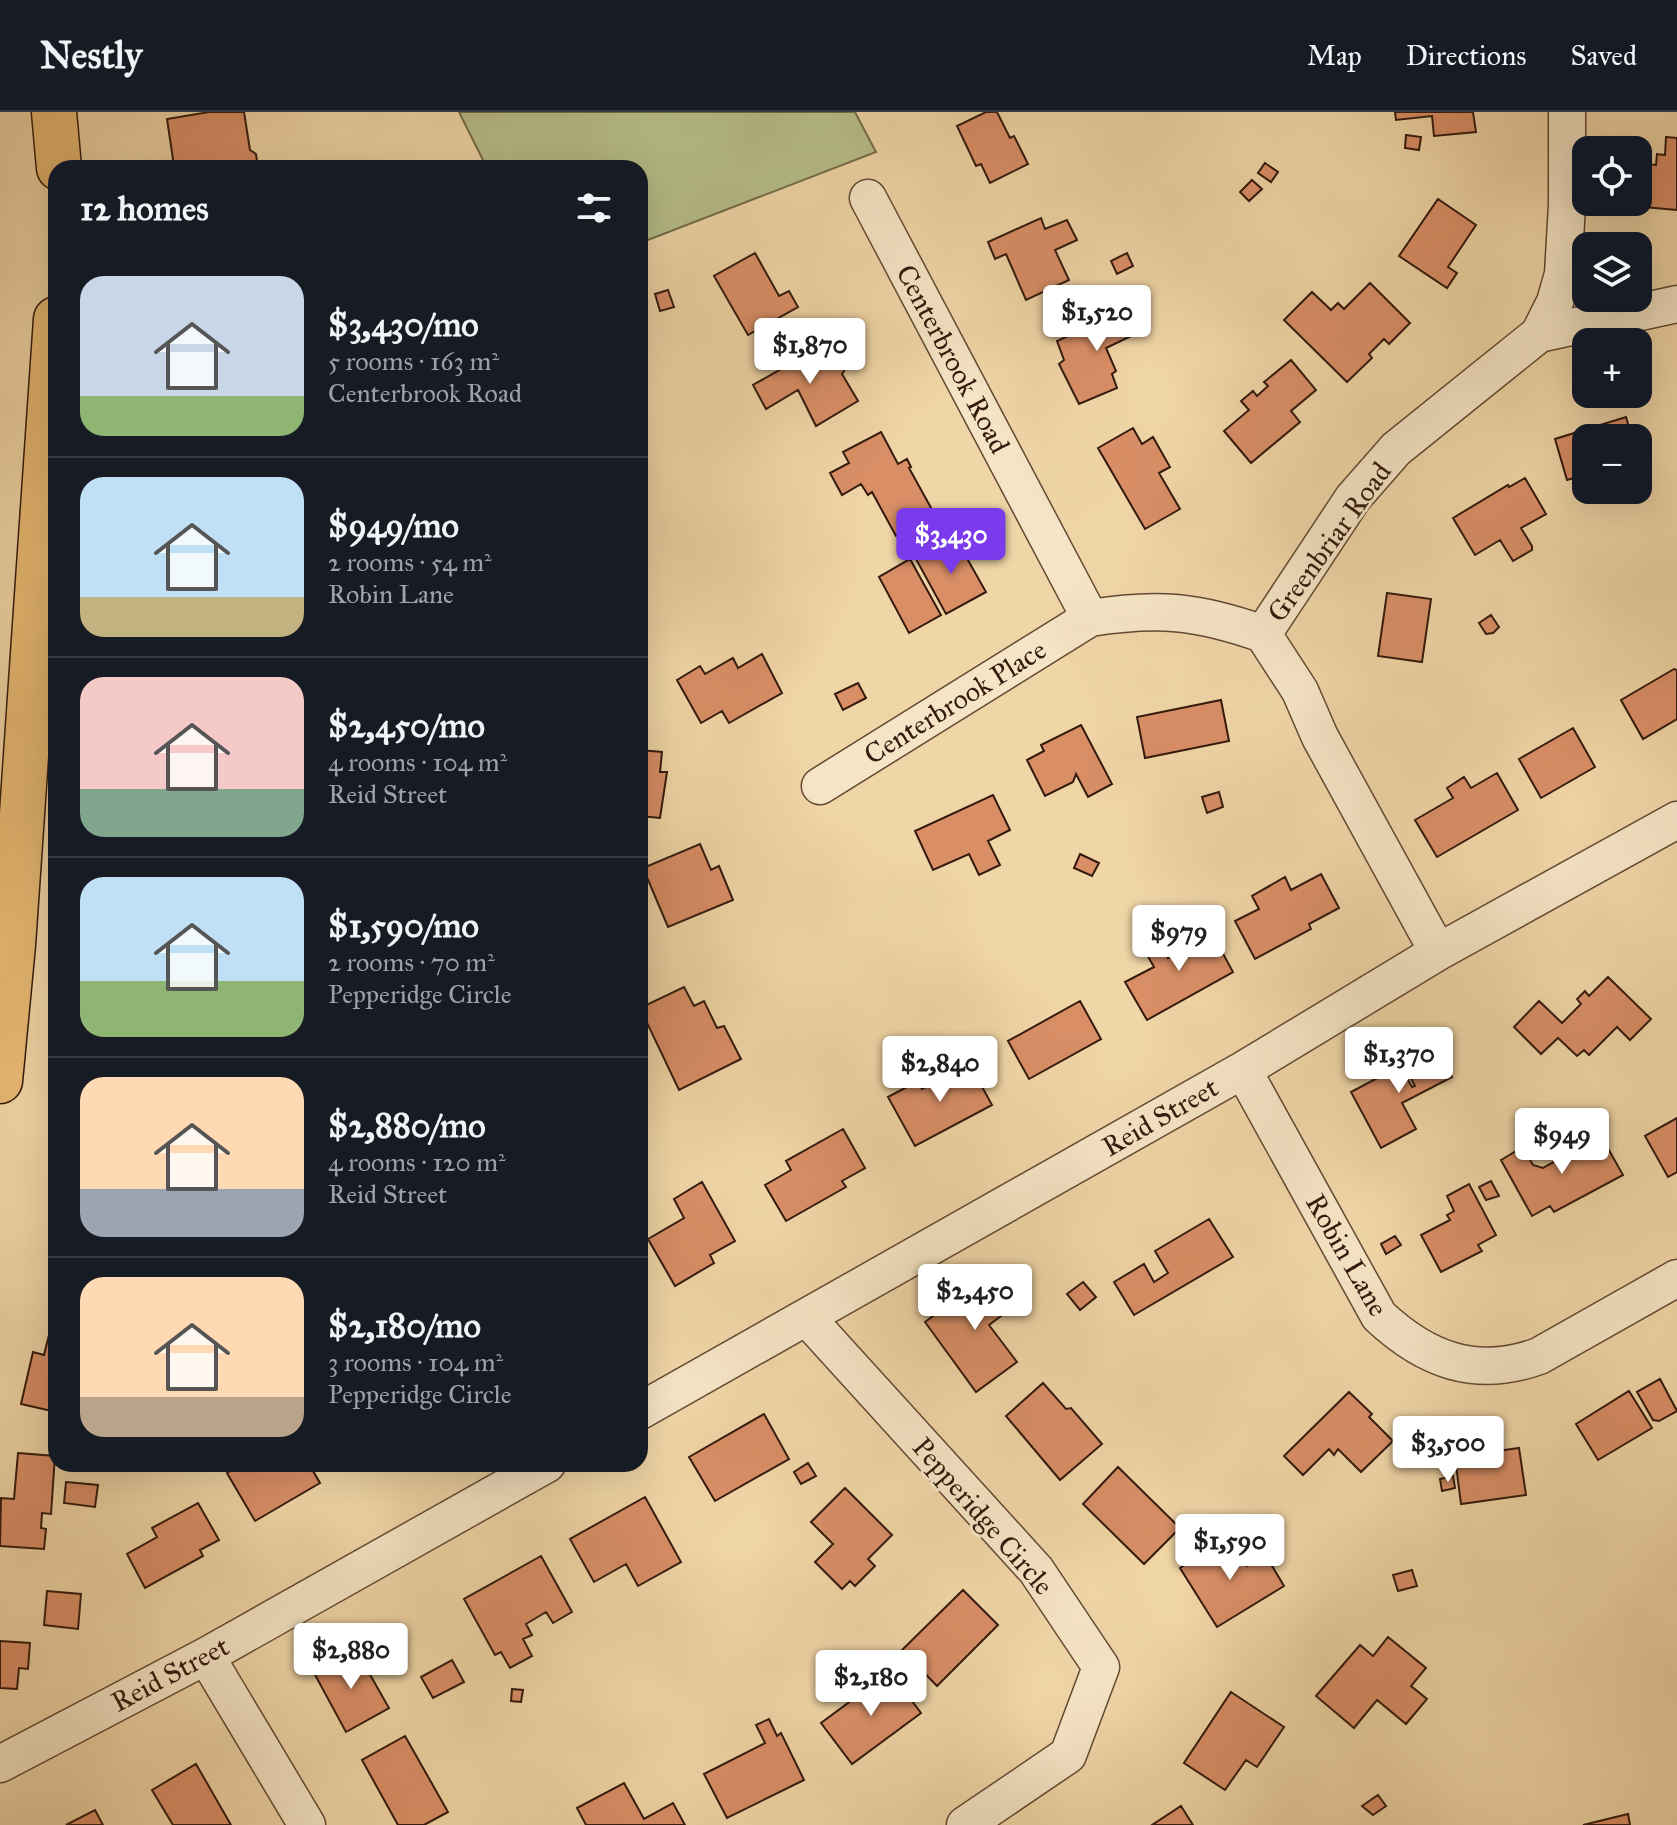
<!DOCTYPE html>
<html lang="en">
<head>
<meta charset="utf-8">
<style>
	:root { --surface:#171b24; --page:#20242c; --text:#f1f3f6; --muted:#9ea1a6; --line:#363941; --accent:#7c3aed }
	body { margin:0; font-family:"IM FELL Great Primer",serif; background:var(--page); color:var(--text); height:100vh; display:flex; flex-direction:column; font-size:30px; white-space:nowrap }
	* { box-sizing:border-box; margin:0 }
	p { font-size:26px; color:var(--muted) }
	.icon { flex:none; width:44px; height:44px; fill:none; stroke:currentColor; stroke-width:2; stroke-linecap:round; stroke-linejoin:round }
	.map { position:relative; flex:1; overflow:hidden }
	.drawer { position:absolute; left:48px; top:48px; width:600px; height:1312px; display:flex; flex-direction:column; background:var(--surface); border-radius:24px; box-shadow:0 8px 32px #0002 }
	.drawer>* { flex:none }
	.controls { position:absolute; left:1572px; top:24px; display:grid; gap:16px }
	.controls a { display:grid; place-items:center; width:80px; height:80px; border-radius:16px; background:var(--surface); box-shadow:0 8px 32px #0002; font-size:40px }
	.price { position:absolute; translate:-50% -68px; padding:0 18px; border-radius:8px; background:#fff; color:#222; font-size:26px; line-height:52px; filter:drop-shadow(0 2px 4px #0008) }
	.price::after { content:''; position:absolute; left:50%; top:48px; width:24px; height:18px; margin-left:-12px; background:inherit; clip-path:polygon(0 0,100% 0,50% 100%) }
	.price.on { background:var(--accent); color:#fff }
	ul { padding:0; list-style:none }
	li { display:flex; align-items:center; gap:24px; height:200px; padding:0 32px }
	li+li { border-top:2px solid var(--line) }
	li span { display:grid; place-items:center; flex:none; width:224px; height:160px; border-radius:24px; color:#555 }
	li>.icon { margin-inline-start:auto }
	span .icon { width:96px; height:96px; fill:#fffc; stroke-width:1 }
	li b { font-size:34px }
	h2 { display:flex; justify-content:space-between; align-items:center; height:96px; padding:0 32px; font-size:34px }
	header { display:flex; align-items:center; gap:48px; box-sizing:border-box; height:112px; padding:0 40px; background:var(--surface); border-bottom:2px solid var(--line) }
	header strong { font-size:38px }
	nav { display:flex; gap:44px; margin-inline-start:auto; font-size:28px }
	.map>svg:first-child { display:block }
	.green { fill:#b6be89; stroke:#746c4b; stroke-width:2 }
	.building { fill:#d98e66; stroke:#331a0d; stroke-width:2 }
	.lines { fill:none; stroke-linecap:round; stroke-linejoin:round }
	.minor-casing { stroke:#624933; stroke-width:39 }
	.major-casing { stroke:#331a0d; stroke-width:47 }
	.minor { stroke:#f5e4c5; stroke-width:36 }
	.major { stroke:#e8ba73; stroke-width:44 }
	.labels { text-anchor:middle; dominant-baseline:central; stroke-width:6; stroke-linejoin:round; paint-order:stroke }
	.street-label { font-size:28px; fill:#331a0d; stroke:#f5e4c5 }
</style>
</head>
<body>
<header>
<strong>Nestly</strong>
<nav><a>Map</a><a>Directions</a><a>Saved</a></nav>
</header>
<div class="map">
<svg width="1677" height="1713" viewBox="0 0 1677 1713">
	<rect width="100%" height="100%" fill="#f0d5a6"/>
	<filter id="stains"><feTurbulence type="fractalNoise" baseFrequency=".0025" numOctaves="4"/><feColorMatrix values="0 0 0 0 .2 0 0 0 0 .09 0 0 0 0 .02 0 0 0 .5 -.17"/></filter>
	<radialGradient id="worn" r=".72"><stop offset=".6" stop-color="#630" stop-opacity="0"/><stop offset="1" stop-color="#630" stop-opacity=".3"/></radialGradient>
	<path class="green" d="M459,0H855L876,40L640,131V56H487Z"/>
	<path class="building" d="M209,0H244L250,38L256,42L258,56L174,54L167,7Z
		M986,0H997L1010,26L1014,24L1028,52L990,71L981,52L976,54L957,14Z
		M1395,0H1473L1476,20L1434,24L1432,4L1396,8Z
		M1406,23L1421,25L1419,38L1405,36Z
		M1666,25L1677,26V98L1633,94V90H1638V51L1656,53L1657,42L1665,43Z
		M1265,51L1278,60L1271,70L1258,61Z
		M1252,68L1262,77L1249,89L1240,80Z
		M1438,87L1476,113L1448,155L1457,161L1447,176L1399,144Z
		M1041,106L1045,117L1067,108L1077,128L1055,138L1069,168L1026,188L1006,142L995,147L988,130Z
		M755,141L779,184L789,179L798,195L748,223L714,164Z
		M1127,141L1133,154L1117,162L1111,149Z
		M1370,171L1410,211L1389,232L1384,227L1369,242L1372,246L1347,270L1284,208L1312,180L1331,198L1338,191L1344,197Z
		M668,178L674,195L660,199L655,182Z
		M1135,193L1144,201L1146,217L1106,236L1116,259L1112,262L1117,276L1079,292L1059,252L1064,248L1057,229Z
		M820,235L832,254L842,249L846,256L842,262L858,289L816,314L798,278L766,297L753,273Z
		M1291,248L1316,278L1291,299L1300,310L1251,351L1224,319L1249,298L1241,289L1253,279L1257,284L1268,274L1264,270Z
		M1626,305L1632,326H1586V375L1581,364L1567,368L1555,327Z
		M1133,316L1142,332L1153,325L1170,355L1159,361L1180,397L1145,417L1098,336Z
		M881,320L898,352L907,347L911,355L909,356L935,403L896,424L872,380L868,383L861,372L842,383L830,361L849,351L843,340Z
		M1525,366L1546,402L1521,416L1532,434V438L1513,449L1500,428L1475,443L1453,406L1508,373L1509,375Z
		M955,425L986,480L946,502L916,447Z
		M910,447L941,503L909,521L879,465Z
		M1387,481L1431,487L1422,550L1378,544Z
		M1491,503L1499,515L1493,521L1486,522L1479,511Z
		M762,542L782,581L729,611L722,599L701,611L677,568L700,554L705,562L733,546L738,556Z
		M1674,557L1677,558V607L1643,627L1621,588Z
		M858,571L866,586L843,598L835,582Z
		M1221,588L1229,629L1145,646L1137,605Z
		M1081,613L1112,672L1088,685L1076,662L1073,670L1045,684L1027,648L1044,639L1041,633Z
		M1573,616L1595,655L1541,686L1519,647Z
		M640,638L662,640L660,660H667L660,706L640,704Z
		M1497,661L1518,698L1437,745L1415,708L1453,686L1447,676L1464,665L1471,676Z
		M1219,680L1223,695L1207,701L1202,685Z
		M993,683L1010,718L988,729L1000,753L979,763L969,742L933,758L915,719Z
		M700,732L711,758L719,754L733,788L668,815L643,756Z
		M1080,742L1099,751L1092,764L1074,756Z
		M1321,762L1339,796L1309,812L1311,817L1255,847L1235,809L1259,797L1252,784L1285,765L1291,778Z
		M1208,814L1233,860L1147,908L1125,870L1154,855L1146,841L1161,833L1168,846L1180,840L1175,833Z
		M1608,865L1651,907L1630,928L1617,915L1589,943L1584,938L1577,944L1558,926L1541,942L1514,915L1539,889L1562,911L1581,892L1577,887L1585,879L1589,884Z
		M684,875L694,894L704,889L717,916L724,914L741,947L679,978L640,896Z
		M1080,889L1101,927L1029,967L1008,929Z
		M1435,934L1452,965L1402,991L1416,1017L1381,1036L1351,980L1400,954L1412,975L1415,974L1403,951Z
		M969,951L992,993L915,1034L888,985L918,969L922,977Z
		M1677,1006V1060L1668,1065L1645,1024Z
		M843,1017L865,1056L842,1069L846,1075L786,1109L765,1073L791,1058L786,1049Z
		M1601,1024L1623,1063L1554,1100L1550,1094L1532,1104L1501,1048L1523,1035L1533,1053L1543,1056Z
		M1491,1069L1499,1084L1486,1088L1479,1075Z
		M702,1070L735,1129L710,1143L714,1151L675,1174L648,1127L684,1106L674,1087Z
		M1469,1072L1496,1123L1478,1133L1482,1139L1441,1160L1421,1123L1450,1108L1447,1103L1454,1099L1447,1084Z
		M1209,1107L1233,1145L1134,1203L1114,1170L1144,1152L1154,1170L1168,1161L1155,1139Z
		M1395,1124L1401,1133L1386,1142L1381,1132Z
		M992,1160L1016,1193L989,1213L1017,1250L976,1280L925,1210Z
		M1083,1170L1096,1185L1080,1198L1067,1182Z
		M51,1215L56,1216V1300L21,1292L33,1240L44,1243Z
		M1660,1267L1677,1299L1659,1309L1653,1308L1637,1280Z
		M1043,1271L1066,1297L1071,1296L1102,1332L1060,1368L1006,1304Z
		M1629,1279L1652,1316L1598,1348L1576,1312Z
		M1349,1280L1372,1302L1369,1305L1393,1329L1361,1360L1338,1337L1334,1343L1329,1337L1303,1363L1284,1344Z
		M764,1302L789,1347L715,1389L689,1345Z
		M1519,1336L1526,1383L1461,1392L1456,1353L1477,1350L1476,1342Z
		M18,1341L55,1344L51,1402L42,1401L41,1416L46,1417L44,1437L0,1434L1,1386L14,1387Z
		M808,1351L816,1364L801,1372L794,1360Z
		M242,1352H248L251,1357L261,1352H309L320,1371L255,1409L227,1361Z
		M1118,1355L1180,1416L1144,1452L1083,1392Z
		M1453,1364L1455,1376L1442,1379L1440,1367Z
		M66,1370L98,1373L95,1395L64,1391Z
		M845,1376L892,1423L868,1447L875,1454L855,1474L850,1469L842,1477L815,1450L833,1432L811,1410Z
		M645,1385L681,1450L638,1474L626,1452L594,1470L570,1427Z
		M198,1391L219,1428L200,1438L203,1444L145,1476L127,1442L157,1425L152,1416Z
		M1222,1430L1234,1448L1241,1443L1247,1454L1265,1442L1284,1474L1217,1515L1180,1456Z
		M541,1444L572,1500L553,1511L546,1500L526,1512L532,1523L523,1527L532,1544L510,1556L501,1540L495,1543L464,1487Z
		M1412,1458L1417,1474L1398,1479L1393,1463Z
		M963,1478L998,1513L937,1574L902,1538Z
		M47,1479L81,1482L78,1517L44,1513Z
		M1388,1525L1426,1556L1411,1574L1427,1587L1406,1612L1377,1588L1354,1616L1316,1584L1360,1533L1373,1544Z
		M0,1529L30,1531L28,1557L19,1556L17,1577L0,1576Z
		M356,1538L389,1596L346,1620L314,1561Z
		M452,1548L464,1570L433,1586L421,1565Z
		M890,1560L921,1601L852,1652L821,1611Z
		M512,1577L523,1578L521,1590L511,1589Z
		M1231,1580L1284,1615L1257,1655L1246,1648L1225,1678L1184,1651Z
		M769,1607L777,1624L781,1621L804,1668L727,1706L704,1662L765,1631L756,1613Z
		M405,1624L448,1700L424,1713H398L362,1648Z
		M196,1652L231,1713H173L152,1678Z
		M624,1671L644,1707L673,1691L685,1713H586L577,1696Z
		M1378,1683L1386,1694L1373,1703L1362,1694Z
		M1181,1694L1193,1713H1152Z
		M95,1698L103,1713H66Z
		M1628,1702L1630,1713H1583Z"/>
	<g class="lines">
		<g class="minor-casing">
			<path id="minor" d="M868,86L1090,506C1158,495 1198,499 1263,522
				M1539,222L1677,192
				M1263,522L1353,386L1396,337L1539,222L1555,190L1563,162L1567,93V0
				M1263,522L1300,579L1320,625L1438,840
				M820,674L1090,506
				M1243,958L1379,1204C1426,1248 1476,1267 1539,1244L1677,1166
				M807,1206L1036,1458L1101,1555L1068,1643L965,1713
				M640,1299L1243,958L1438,840L1677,708
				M206,1544L307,1713
				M0,1652L206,1544L547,1352"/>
		</g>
		<g class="major-casing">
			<path id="major" d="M54,0L59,56
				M0,969L13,833L56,207"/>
		</g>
		<use href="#minor" class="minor"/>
		<use href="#major" class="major"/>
	</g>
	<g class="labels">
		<g class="street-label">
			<text transform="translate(953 247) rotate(62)">Centerbrook Road</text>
			<text transform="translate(1329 430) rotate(-54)">Greenbriar Road</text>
			<text transform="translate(955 590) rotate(-32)">Centerbrook Place</text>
			<text transform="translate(1160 1005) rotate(-30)">Reid Street</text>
			<text transform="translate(1347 1143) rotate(60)">Robin Lane</text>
			<text transform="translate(983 1404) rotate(49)">Pepperidge Circle</text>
			<text transform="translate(170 1562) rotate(-28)">Reid Street</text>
		</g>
	</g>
	<rect width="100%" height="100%" filter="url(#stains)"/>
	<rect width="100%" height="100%" fill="url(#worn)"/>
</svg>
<div class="controls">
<a><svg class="icon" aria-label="locate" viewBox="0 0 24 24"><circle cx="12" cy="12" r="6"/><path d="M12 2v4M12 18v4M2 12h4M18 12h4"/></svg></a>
<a><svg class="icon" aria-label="layers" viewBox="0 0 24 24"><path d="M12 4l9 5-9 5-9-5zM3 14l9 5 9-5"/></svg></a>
<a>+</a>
<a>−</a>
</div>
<b class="price" style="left:1097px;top:241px">$1,520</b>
<b class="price" style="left:810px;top:274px">$1,870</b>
<b class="price on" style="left:951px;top:464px">$3,430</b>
<b class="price" style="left:1179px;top:861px">$979</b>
<b class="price" style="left:1399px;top:983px">$1,370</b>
<b class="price" style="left:940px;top:992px">$2,840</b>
<b class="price" style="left:1562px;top:1064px">$949</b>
<b class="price" style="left:975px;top:1220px">$2,450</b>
<b class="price" style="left:1448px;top:1372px">$3,500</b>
<b class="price" style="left:1230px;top:1470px">$1,590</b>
<b class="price" style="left:351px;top:1579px">$2,880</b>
<b class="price" style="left:871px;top:1606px">$2,180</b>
<section class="drawer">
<h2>12 homes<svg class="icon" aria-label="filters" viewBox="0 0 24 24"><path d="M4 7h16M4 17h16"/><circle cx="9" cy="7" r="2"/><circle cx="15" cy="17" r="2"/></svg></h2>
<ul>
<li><span style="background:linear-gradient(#c9d6e8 75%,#8fb573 0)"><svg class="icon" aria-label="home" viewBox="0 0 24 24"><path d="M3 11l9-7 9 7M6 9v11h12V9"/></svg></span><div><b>$3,430/mo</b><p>5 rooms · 163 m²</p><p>Centerbrook Road</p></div></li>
<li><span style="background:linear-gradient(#bfe0f5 75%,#c2b280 0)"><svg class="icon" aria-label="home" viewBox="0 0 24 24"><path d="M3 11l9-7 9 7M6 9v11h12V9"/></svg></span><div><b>$949/mo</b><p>2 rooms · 54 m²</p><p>Robin Lane</p></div></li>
<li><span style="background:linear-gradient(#f6c9c9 70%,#7fa58c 0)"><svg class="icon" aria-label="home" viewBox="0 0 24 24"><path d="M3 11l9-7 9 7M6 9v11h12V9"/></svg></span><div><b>$2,450/mo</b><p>4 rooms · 104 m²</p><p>Reid Street</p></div></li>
<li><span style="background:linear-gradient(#bfe0f5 65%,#8fb573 0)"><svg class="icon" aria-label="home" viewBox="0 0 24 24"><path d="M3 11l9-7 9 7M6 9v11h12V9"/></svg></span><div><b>$1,590/mo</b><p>2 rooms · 70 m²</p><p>Pepperidge Circle</p></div></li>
<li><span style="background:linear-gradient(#ffd9b3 70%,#9aa5b1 0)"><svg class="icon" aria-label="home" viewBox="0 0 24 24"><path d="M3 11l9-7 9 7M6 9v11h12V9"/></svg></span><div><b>$2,880/mo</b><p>4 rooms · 120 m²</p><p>Reid Street</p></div></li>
<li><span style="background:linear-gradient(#ffd9b3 75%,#b9a48a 0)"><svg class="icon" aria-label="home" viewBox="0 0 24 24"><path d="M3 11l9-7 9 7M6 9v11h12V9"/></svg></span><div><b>$2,180/mo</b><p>3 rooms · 104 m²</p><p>Pepperidge Circle</p></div></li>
</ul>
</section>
</div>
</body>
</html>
